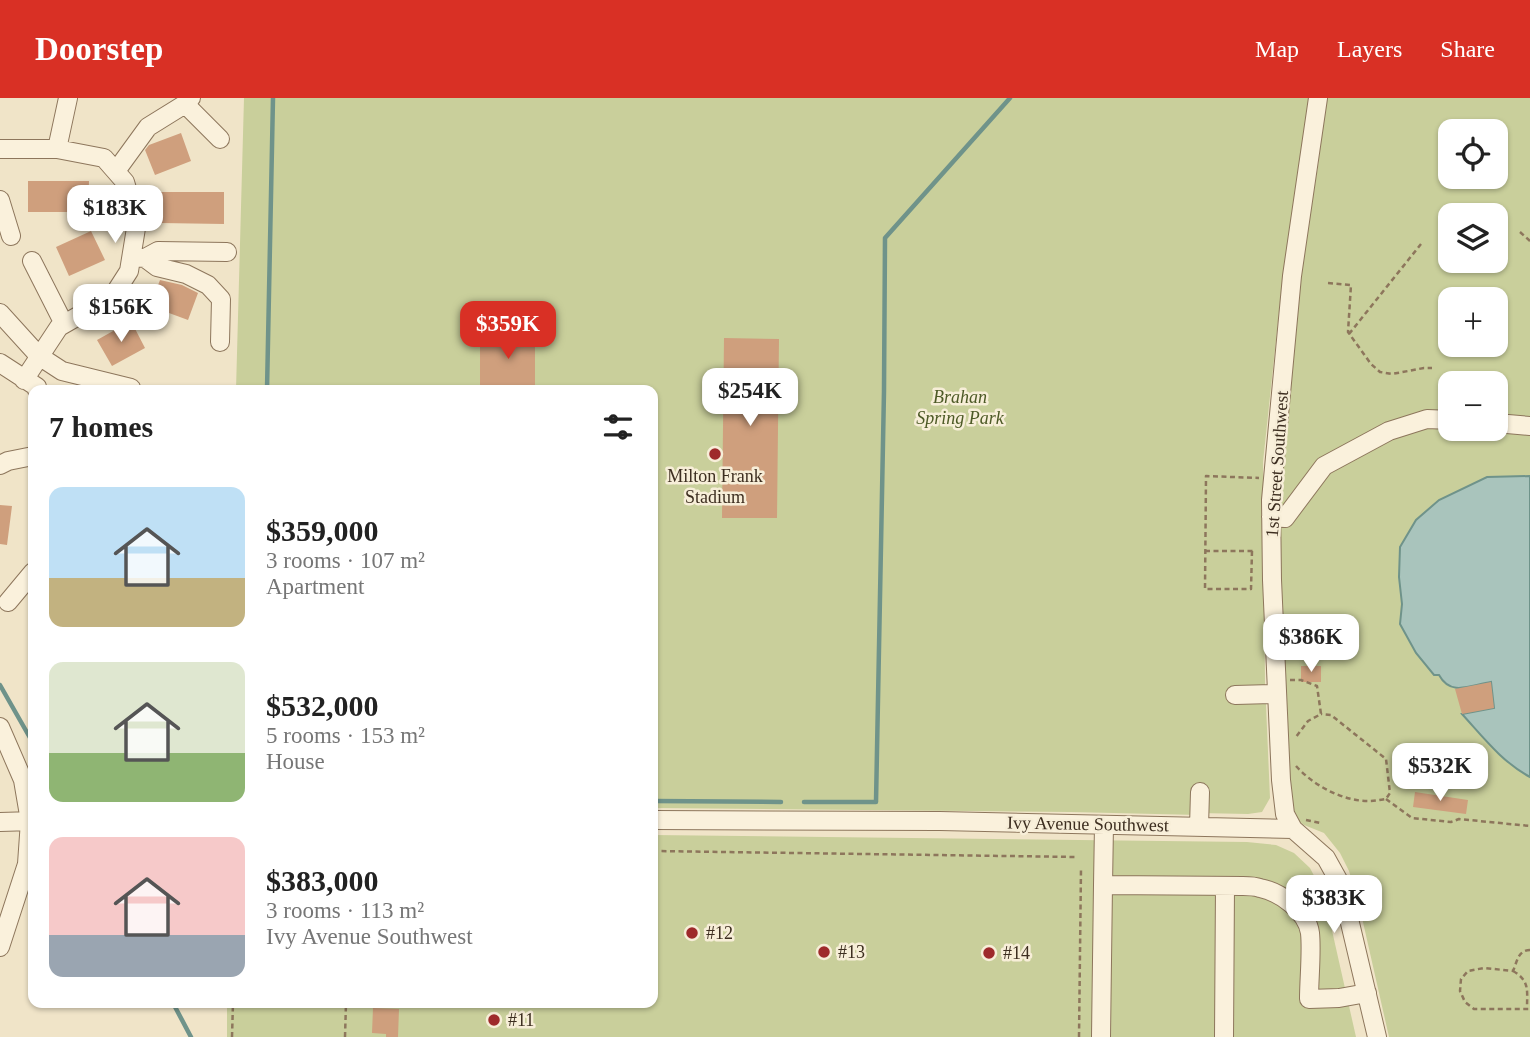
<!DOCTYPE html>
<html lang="en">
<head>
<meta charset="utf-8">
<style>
	:root { --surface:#fff; --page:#f2f2f2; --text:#222; --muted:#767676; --accent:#d93025 }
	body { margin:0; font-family:Georgia,serif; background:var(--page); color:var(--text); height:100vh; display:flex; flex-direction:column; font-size:26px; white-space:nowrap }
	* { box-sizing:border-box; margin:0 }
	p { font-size:23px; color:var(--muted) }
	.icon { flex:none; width:38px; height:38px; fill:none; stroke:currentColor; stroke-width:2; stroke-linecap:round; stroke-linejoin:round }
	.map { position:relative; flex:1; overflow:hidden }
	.drawer { position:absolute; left:28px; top:287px; width:630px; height:623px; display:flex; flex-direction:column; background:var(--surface); border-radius:14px; box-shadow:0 2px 5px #0004 }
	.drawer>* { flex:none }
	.fabs { position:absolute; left:1438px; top:21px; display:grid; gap:14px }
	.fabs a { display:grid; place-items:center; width:70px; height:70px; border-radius:14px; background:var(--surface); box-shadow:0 2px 5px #0004; font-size:35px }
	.price { position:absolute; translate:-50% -60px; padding:0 16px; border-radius:14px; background:#fff; color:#222; font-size:23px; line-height:46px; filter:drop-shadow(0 2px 4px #0008) }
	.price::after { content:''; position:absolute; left:50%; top:42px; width:21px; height:16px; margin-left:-10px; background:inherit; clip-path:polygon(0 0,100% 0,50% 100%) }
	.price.current { background:var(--accent); color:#fff }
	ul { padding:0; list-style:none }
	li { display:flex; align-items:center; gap:21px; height:175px; padding:0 21px }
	li span { display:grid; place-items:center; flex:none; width:196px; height:140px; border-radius:14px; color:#555 }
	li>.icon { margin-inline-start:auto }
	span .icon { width:84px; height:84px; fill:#fffc; stroke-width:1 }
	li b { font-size:30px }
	h2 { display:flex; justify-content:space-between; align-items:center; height:84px; padding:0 21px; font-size:30px }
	header { display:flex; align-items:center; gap:42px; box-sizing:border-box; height:98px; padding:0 35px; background:var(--accent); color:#fff }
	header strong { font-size:33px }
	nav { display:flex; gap:38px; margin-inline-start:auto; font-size:24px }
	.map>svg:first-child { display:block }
	.green { fill:#c9cf9b; fill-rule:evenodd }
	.water { fill:#a9c4bc; stroke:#6f938a; stroke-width:2 }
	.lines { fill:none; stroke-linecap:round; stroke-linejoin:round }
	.stream { stroke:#6f938a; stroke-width:4.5 }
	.building { fill:#cf9f7d }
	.minor-casing { stroke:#8d765c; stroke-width:20 }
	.path { stroke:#8d765c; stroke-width:2.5; stroke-dasharray:5 3.5; stroke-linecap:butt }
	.minor { stroke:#faf1dc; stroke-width:18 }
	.poi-dot { fill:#9e2a2b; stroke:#f7eed8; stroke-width:2.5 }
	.labels { text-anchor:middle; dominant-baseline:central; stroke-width:5; stroke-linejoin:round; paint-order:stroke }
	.park-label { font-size:18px; font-style:italic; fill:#4d5a26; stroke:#f7eed8 }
	.street-label { font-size:18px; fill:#3d2e20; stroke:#f7eed8 }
	.poi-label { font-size:18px; fill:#3d2e20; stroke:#f7eed8; text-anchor:start }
</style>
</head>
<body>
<header>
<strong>Doorstep</strong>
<nav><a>Map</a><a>Layers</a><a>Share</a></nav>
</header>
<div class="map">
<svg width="1530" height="939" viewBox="0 0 1530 939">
	<rect width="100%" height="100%" fill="#f0e4c8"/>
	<path class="green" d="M244,0H1310L1281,195L1263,364L1265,584L1270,700L1262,714L1248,716L1198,715V717L1071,714L653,710V292H236Z
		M1326,0H1530V939H1389L1358,802L1349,773L1340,755L1324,735L1304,727L1296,721L1292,713L1278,512L1280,366L1294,217L1318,68ZM1451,33H1496V79H1451ZM1451,117H1496V163H1451ZM1451,201H1496V247H1451ZM1451,285H1496V331H1451Z
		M653,737L1247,744L1276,747L1294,755L1310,770L1324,797L1356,939H227V905H653Z"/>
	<path class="water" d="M1530,378V679C1502,664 1483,639 1462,616L1494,610L1491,584C1471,587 1451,599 1439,577H1434L1416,555L1400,526L1402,506L1399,479L1400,449L1416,422L1439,402L1487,379Z"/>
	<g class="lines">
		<path class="stream" d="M267,292L273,0
			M0,587L33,645
			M653,703L781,704
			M804,704H876L884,293L885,140L1010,0
			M173,905L191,939"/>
	</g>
	<path class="building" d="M181,35L191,63L155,77L145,52L149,47Z
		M28,83H89L88,114H28Z
		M160,94H224V126L160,125Z
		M91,133L105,162L69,178L56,149Z
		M160,182L182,187L198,195L188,222L150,208Z
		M131,223L145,250L112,268L97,242Z
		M480,234H535V292H480Z
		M724,240L779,241L777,420H722Z
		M0,407L12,408L7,447L0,446Z
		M1301,568H1321V584H1301Z
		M1491,584L1494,610L1462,616L1455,591Z
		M1415,694L1468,702L1466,716L1413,709Z
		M373,910L399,911L398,939H386V936L372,935Z"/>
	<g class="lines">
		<g class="minor-casing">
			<path id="minor" d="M1318,0L1292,178L1271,402L1272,482L1281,682L1285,716L1293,731L1326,760L1341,787L1377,939
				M185,6L220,41
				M0,51H57L104,60L125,84L137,124L129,173L113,198L59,229L24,282
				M57,51L68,0
				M116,73L148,29L185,6L191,0
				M0,102L11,138
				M133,159L145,160L157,169L186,176L208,187L221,201L220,244
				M145,160L158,153L227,154
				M32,163L64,226
				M0,215L39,258L62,273L131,290
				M0,265L37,289V292
				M1496,325L1530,328
				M0,367L8,363L33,358
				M1271,419L1285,420L1324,368L1389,333L1427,321L1451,322
				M8,504L33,474
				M1235,597L1277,596
				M0,629L23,682L30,723L27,766L0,849
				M653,722L940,723L1293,731
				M0,724L33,723
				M1104,727L1103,787L1243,788C1249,788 1254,788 1260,790C1280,794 1307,813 1310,835C1312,854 1309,881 1309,901L1339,900L1367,895
				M1199,729L1200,694
				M1101,939L1103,787
				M1224,939L1225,788"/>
		</g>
		<path class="path" d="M1520,134L1530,143
			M1328,185L1351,187L1348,234L1371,266L1380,274L1392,276L1424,270H1432
			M1349,236L1421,146
			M1205,453H1254
			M1252,453L1251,491H1205L1206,378L1259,380
			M1290,582H1301L1317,588L1321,616L1308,623L1296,639
			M1296,668C1313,687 1342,703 1368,703C1374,703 1380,702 1386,701L1390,695L1386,661L1331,617L1321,616
			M1386,701L1412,720L1451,724L1459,721L1530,728
			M1306,722L1320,725
			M653,753L1077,759
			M1530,852C1518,852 1517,864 1513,873L1484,870L1468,873L1461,881L1460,893L1465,904L1474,911H1530
			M1513,873C1530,883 1527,892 1527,911
			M232,939L233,905
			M345,939L346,905
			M1079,939L1081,770"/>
		<use href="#minor" class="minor"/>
	</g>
	<g class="poi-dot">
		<circle cx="715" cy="356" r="7"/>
		<circle cx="692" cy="835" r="7"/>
		<circle cx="824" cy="854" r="7"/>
		<circle cx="989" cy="855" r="7"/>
		<circle cx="494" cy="922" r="7"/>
	</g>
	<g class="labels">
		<g class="park-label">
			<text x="960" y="299">Brahan<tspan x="960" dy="21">Spring Park</tspan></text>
		</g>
		<g class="street-label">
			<text transform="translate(1277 366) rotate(-86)">1st Street Southwest</text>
			<text transform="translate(1088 726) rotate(1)">Ivy Avenue Southwest</text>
		</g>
		<g class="poi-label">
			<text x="715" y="378" text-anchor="middle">Milton Frank<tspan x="715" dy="21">Stadium</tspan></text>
			<text x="706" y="835">#12</text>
			<text x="838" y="854">#13</text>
			<text x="1003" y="855">#14</text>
			<text x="508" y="922">#11</text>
		</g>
	</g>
</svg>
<div class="fabs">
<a><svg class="icon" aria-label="locate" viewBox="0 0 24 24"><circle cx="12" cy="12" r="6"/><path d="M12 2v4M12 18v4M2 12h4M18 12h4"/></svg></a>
<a><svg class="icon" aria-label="layers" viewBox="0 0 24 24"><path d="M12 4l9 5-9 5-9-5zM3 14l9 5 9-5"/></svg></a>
<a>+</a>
<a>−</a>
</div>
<b class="price" style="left:115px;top:147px">$183K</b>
<b class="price" style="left:121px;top:246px">$156K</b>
<b class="price current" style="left:508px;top:263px">$359K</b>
<b class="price" style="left:750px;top:330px">$254K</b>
<b class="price" style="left:1311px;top:576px">$386K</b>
<b class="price" style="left:1440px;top:705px">$532K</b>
<b class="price" style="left:1334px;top:837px">$383K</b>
<section class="drawer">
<h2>7 homes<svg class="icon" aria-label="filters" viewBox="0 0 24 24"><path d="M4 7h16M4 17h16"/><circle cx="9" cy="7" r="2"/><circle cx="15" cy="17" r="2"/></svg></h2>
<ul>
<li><span style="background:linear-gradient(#bfe0f5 65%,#c2b280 0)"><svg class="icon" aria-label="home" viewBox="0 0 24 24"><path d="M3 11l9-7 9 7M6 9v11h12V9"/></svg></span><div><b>$359,000</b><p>3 rooms · 107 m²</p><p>Apartment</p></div></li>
<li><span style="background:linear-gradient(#dfe7d0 65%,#8fb573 0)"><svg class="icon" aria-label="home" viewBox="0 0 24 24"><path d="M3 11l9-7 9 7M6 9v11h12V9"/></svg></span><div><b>$532,000</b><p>5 rooms · 153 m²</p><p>House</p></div></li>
<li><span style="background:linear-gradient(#f6c9c9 70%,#9aa5b1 0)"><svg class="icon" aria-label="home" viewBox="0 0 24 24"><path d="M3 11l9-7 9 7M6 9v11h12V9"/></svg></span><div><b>$383,000</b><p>3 rooms · 113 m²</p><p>Ivy Avenue Southwest</p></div></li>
</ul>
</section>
</div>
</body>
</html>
